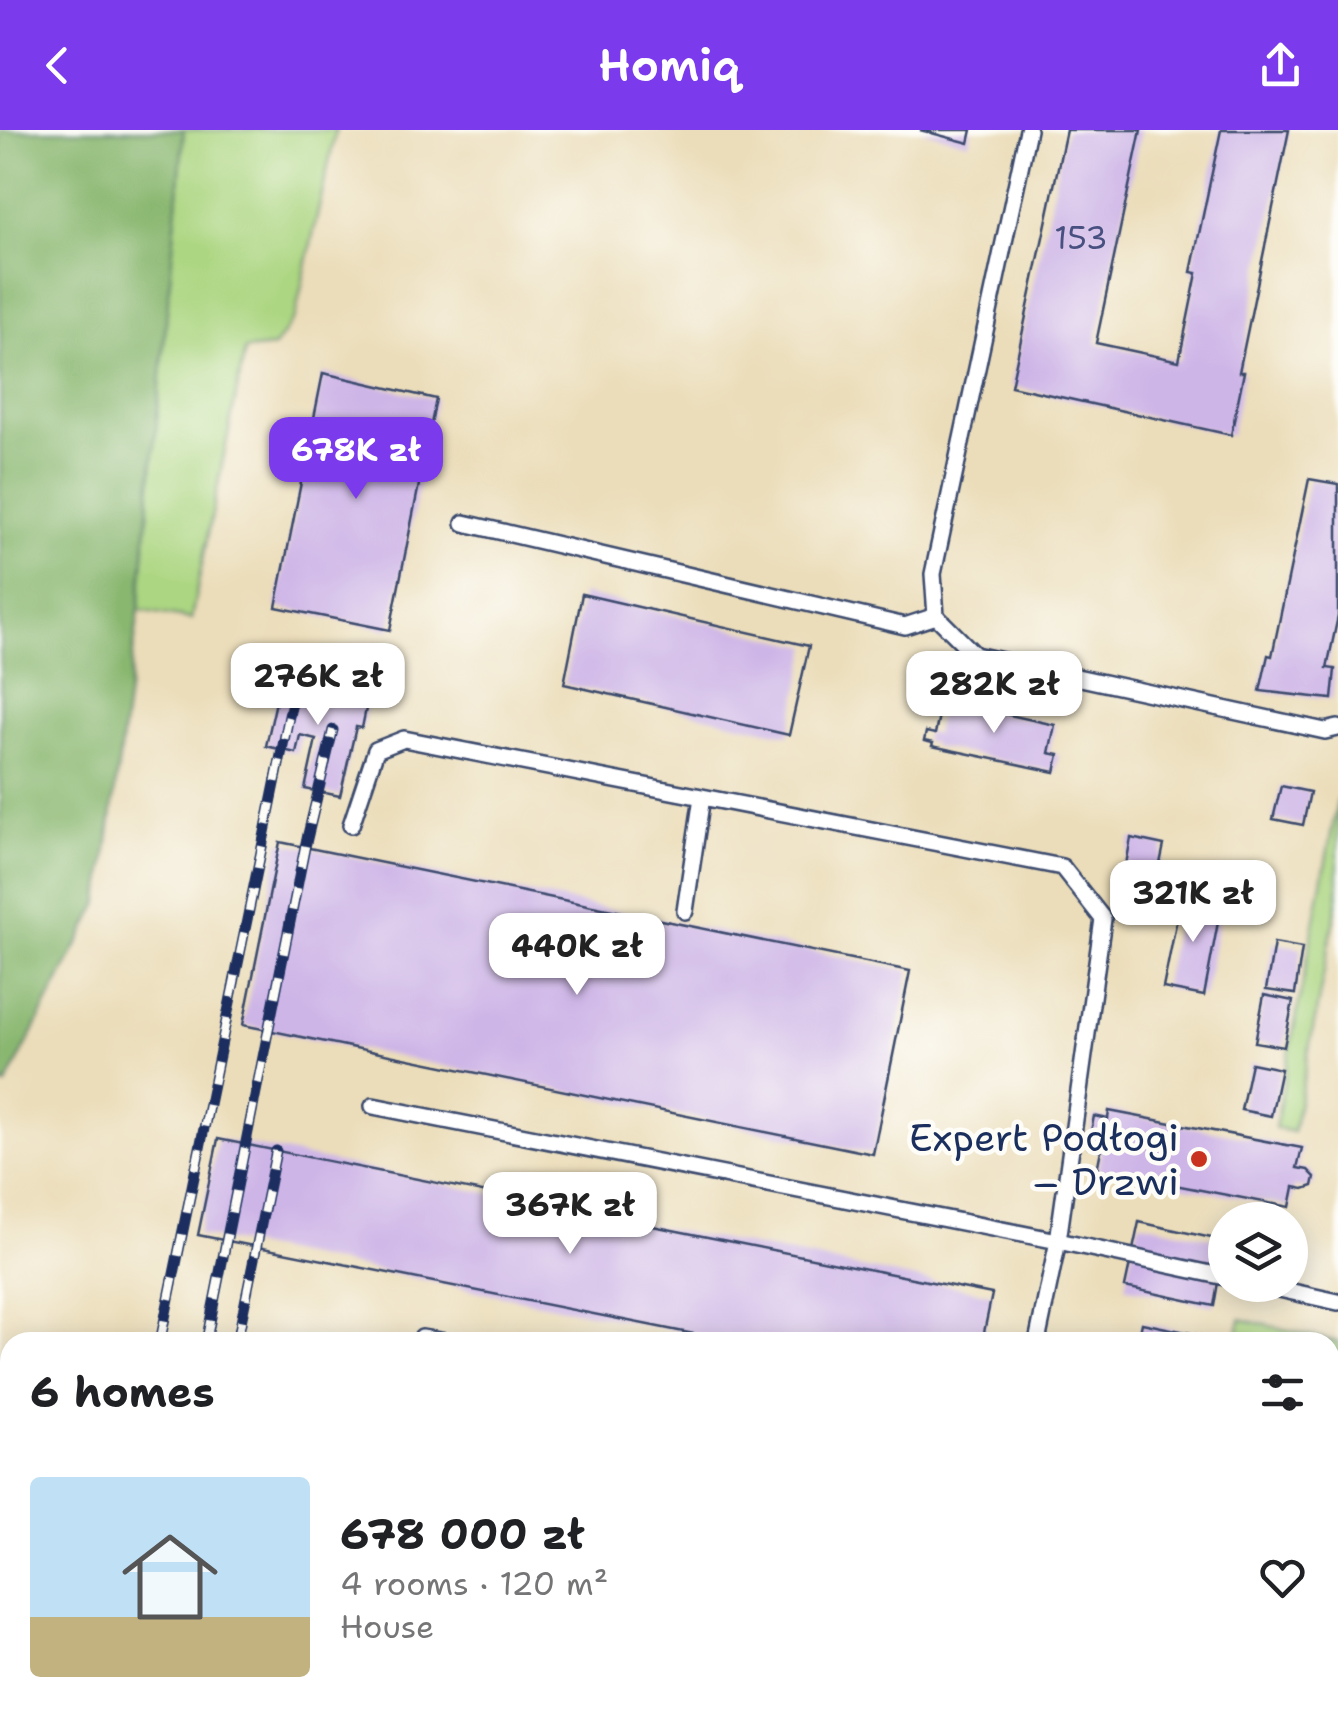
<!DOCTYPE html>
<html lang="en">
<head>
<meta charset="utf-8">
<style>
	:root { --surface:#fff; --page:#f2f2f2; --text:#202124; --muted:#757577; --line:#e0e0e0; --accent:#7c3aed }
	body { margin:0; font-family:"Shantell Sans",sans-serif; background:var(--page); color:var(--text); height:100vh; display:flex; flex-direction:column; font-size:38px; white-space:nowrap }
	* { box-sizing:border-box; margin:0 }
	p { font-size:32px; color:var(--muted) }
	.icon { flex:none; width:55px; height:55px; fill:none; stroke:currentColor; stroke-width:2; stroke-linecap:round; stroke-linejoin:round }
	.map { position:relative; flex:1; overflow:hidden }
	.drawer { position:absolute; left:0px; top:1202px; width:1340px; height:392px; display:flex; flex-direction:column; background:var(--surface); border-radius:30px 30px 0 0; box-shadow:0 5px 25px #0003 }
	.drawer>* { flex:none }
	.fabs { position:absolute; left:1208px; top:1072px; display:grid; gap:20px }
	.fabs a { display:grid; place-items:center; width:100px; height:100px; border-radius:50%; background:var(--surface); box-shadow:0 5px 25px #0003; font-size:50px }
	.price { position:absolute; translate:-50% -85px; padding:0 22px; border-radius:20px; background:#fff; color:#222; font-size:32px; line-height:65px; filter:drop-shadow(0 2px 5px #0008) }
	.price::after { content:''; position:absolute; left:50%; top:60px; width:30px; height:22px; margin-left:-15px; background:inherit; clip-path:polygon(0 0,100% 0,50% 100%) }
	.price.current { background:var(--accent); color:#fff }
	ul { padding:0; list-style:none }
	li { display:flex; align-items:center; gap:30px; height:250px; padding:0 30px }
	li+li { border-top:2px solid var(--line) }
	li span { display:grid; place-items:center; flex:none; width:280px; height:200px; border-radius:10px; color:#555 }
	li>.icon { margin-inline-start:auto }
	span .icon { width:120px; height:120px; fill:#fffc; stroke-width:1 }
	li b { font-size:42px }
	h2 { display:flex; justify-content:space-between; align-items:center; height:120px; padding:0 30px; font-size:42px }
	header { display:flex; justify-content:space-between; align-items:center; height:130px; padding:0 30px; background:var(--accent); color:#fff; font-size:45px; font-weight:600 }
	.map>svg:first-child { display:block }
	.green { fill:#acd681; stroke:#648270; stroke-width:2.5 }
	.forest { fill:#89b76f; stroke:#527366; stroke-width:2.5 }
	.building { fill:#ceb5e7 }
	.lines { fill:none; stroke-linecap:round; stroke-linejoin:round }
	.service-casing { stroke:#3a496c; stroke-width:20 }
	.path { stroke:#3a496c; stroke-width:6; stroke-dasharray:8 8; stroke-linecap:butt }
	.service { stroke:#fff; stroke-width:15 }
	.rail-casing { stroke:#1b2f5e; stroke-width:11 }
	.rail { stroke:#fdfcf7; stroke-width:8; stroke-dasharray:22; stroke-linecap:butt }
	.poi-dot { fill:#c8321e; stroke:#fdfcf7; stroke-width:4 }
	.labels { text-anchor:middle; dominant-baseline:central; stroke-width:9; stroke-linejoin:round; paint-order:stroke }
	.number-label { font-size:32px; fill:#485080 }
	.poi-label { font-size:38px; fill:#1b2f5e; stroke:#fdfcf7; text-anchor:end }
</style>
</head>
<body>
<header><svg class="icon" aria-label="back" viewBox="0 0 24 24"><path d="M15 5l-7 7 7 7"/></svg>Homiq<svg class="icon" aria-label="share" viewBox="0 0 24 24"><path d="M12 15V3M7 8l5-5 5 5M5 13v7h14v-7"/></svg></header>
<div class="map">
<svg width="1338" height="1593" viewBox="0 0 1338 1593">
	<rect width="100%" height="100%" fill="#fdfcf7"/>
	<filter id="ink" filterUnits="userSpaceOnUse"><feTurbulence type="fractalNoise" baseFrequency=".01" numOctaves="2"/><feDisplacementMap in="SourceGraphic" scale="20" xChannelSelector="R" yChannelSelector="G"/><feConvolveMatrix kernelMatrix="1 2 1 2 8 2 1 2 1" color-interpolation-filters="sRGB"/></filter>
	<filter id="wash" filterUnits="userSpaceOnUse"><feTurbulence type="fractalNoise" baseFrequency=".0048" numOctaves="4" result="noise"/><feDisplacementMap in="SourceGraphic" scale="40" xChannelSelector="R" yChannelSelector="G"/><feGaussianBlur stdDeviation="2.25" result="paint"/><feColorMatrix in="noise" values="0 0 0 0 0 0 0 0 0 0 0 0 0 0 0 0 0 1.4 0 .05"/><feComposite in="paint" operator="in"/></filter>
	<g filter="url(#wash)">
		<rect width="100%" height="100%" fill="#ebddb9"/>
		<path class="green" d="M184,0H336L295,187L274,217L245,220L191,489L139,480Z
			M1338,668V769L1293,1002L1275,998Z
			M1241,1189L1338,1212V1226L1330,1224V1212H1280L1238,1203Z
			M1330,1232L1338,1234V1472L1330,1510Z
			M1147,1585H1314L1312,1593H1145Z"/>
		<path class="forest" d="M0,0H184L139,480L100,771L6,955L0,953Z"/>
		<g id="blocks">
			<path class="building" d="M920,0H972L969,13Z
				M1066,0H1141L1096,213L1179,231L1197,143L1191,142L1221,0H1289L1239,242H1244L1231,305L1011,256Z
				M323,243L436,269L390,500L276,477Z
				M1309,349L1338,354V486L1327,538L1335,539L1332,569L1260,561L1268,525L1272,526Z
				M582,464L809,516L789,605L564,554Z
				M282,545L369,564L362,598L356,597L340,666L305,659L316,609L300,605L296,623L266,616Z
				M957,565L971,568L968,576L1055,595L1049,623L1059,625L1055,642L932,616L933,613L924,611L926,602L935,604L942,571L955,574Z
				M1281,656L1310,662L1303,695L1273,689Z
				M1131,708L1164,715L1155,757L1123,750Z
				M280,712L910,841L873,1024L243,895Z
				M1182,764L1222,771L1204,866L1163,858Z
				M1274,813L1302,818L1295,864L1266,860Z
				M1264,865L1293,871L1284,917L1255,912Z
				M1251,933L1281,939L1271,986L1241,980Z
				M1109,981L1302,1018L1297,1038L1308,1040L1315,1047L1313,1056L1304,1059L1294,1057L1290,1077L1097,1040L1101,1020L1088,1017L1094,986L1108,989Z
				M218,1009L992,1164L982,1212H734L198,1105Z
				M1139,1092L1225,1111L1214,1176L1125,1157Z
				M1142,1193L1215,1208L1214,1212H1138Z"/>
		</g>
	</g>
	<g filter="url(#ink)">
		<use href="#blocks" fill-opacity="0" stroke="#3a496c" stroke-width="2.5"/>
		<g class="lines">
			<g class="service-casing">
				<path id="service" d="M1028,0L933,444L936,486L975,525L1325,601L1338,598
					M464,393L905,496L936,486
					M351,695L376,620L404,609L702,667
					M685,781L702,667L1062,737L1103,789L1058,1111L1225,1147
					M373,976L1058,1111L1037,1212
					M1261,1155L1338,1172
					M421,1212L422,1208L446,1212
					M1005,1585L1034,1593"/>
			</g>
			<path class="path" d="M1330,1531L1338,1494
				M1330,1575L1338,1538
				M1317,1593L1318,1585
				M1326,1593L1328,1585"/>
			<use href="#service" class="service"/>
			<g class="rail-casing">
				<path id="rail" d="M160,1212L296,552
					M206,1212L305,717L333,600
					M237,1212L276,1021
					M94,1593L95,1585
					M126,1593L128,1585
					M160,1593L161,1585
					M190,1593L192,1585"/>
			</g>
			<use href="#rail" class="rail"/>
		</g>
	</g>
	<circle class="poi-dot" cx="1199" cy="1029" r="10"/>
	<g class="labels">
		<g class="number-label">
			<text x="1081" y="107">153</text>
		</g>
		<g class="poi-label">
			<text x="1179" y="1007">Expert Podłogi<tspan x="1179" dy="44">– Drzwi</tspan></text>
		</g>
	</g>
</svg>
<div class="fabs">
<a><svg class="icon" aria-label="layers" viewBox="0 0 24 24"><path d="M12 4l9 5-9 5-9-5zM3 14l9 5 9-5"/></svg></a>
</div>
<b class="price current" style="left:356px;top:372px">678K zł</b>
<b class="price" style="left:318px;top:598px">276K zł</b>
<b class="price" style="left:994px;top:606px">282K zł</b>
<b class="price" style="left:1193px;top:815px">321K zł</b>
<b class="price" style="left:577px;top:868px">440K zł</b>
<b class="price" style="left:570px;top:1127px">367K zł</b>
<section class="drawer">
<h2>6 homes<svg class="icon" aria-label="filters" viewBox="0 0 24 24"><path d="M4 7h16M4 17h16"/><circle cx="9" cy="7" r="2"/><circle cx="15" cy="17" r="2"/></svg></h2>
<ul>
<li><span style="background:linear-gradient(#bfe0f5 70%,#c2b280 0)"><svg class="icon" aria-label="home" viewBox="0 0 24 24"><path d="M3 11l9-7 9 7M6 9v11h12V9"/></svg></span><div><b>678 000 zł</b><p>4 rooms · 120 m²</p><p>House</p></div><svg class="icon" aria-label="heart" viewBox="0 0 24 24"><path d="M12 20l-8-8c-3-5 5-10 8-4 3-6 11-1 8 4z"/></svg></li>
</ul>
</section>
</div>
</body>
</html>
